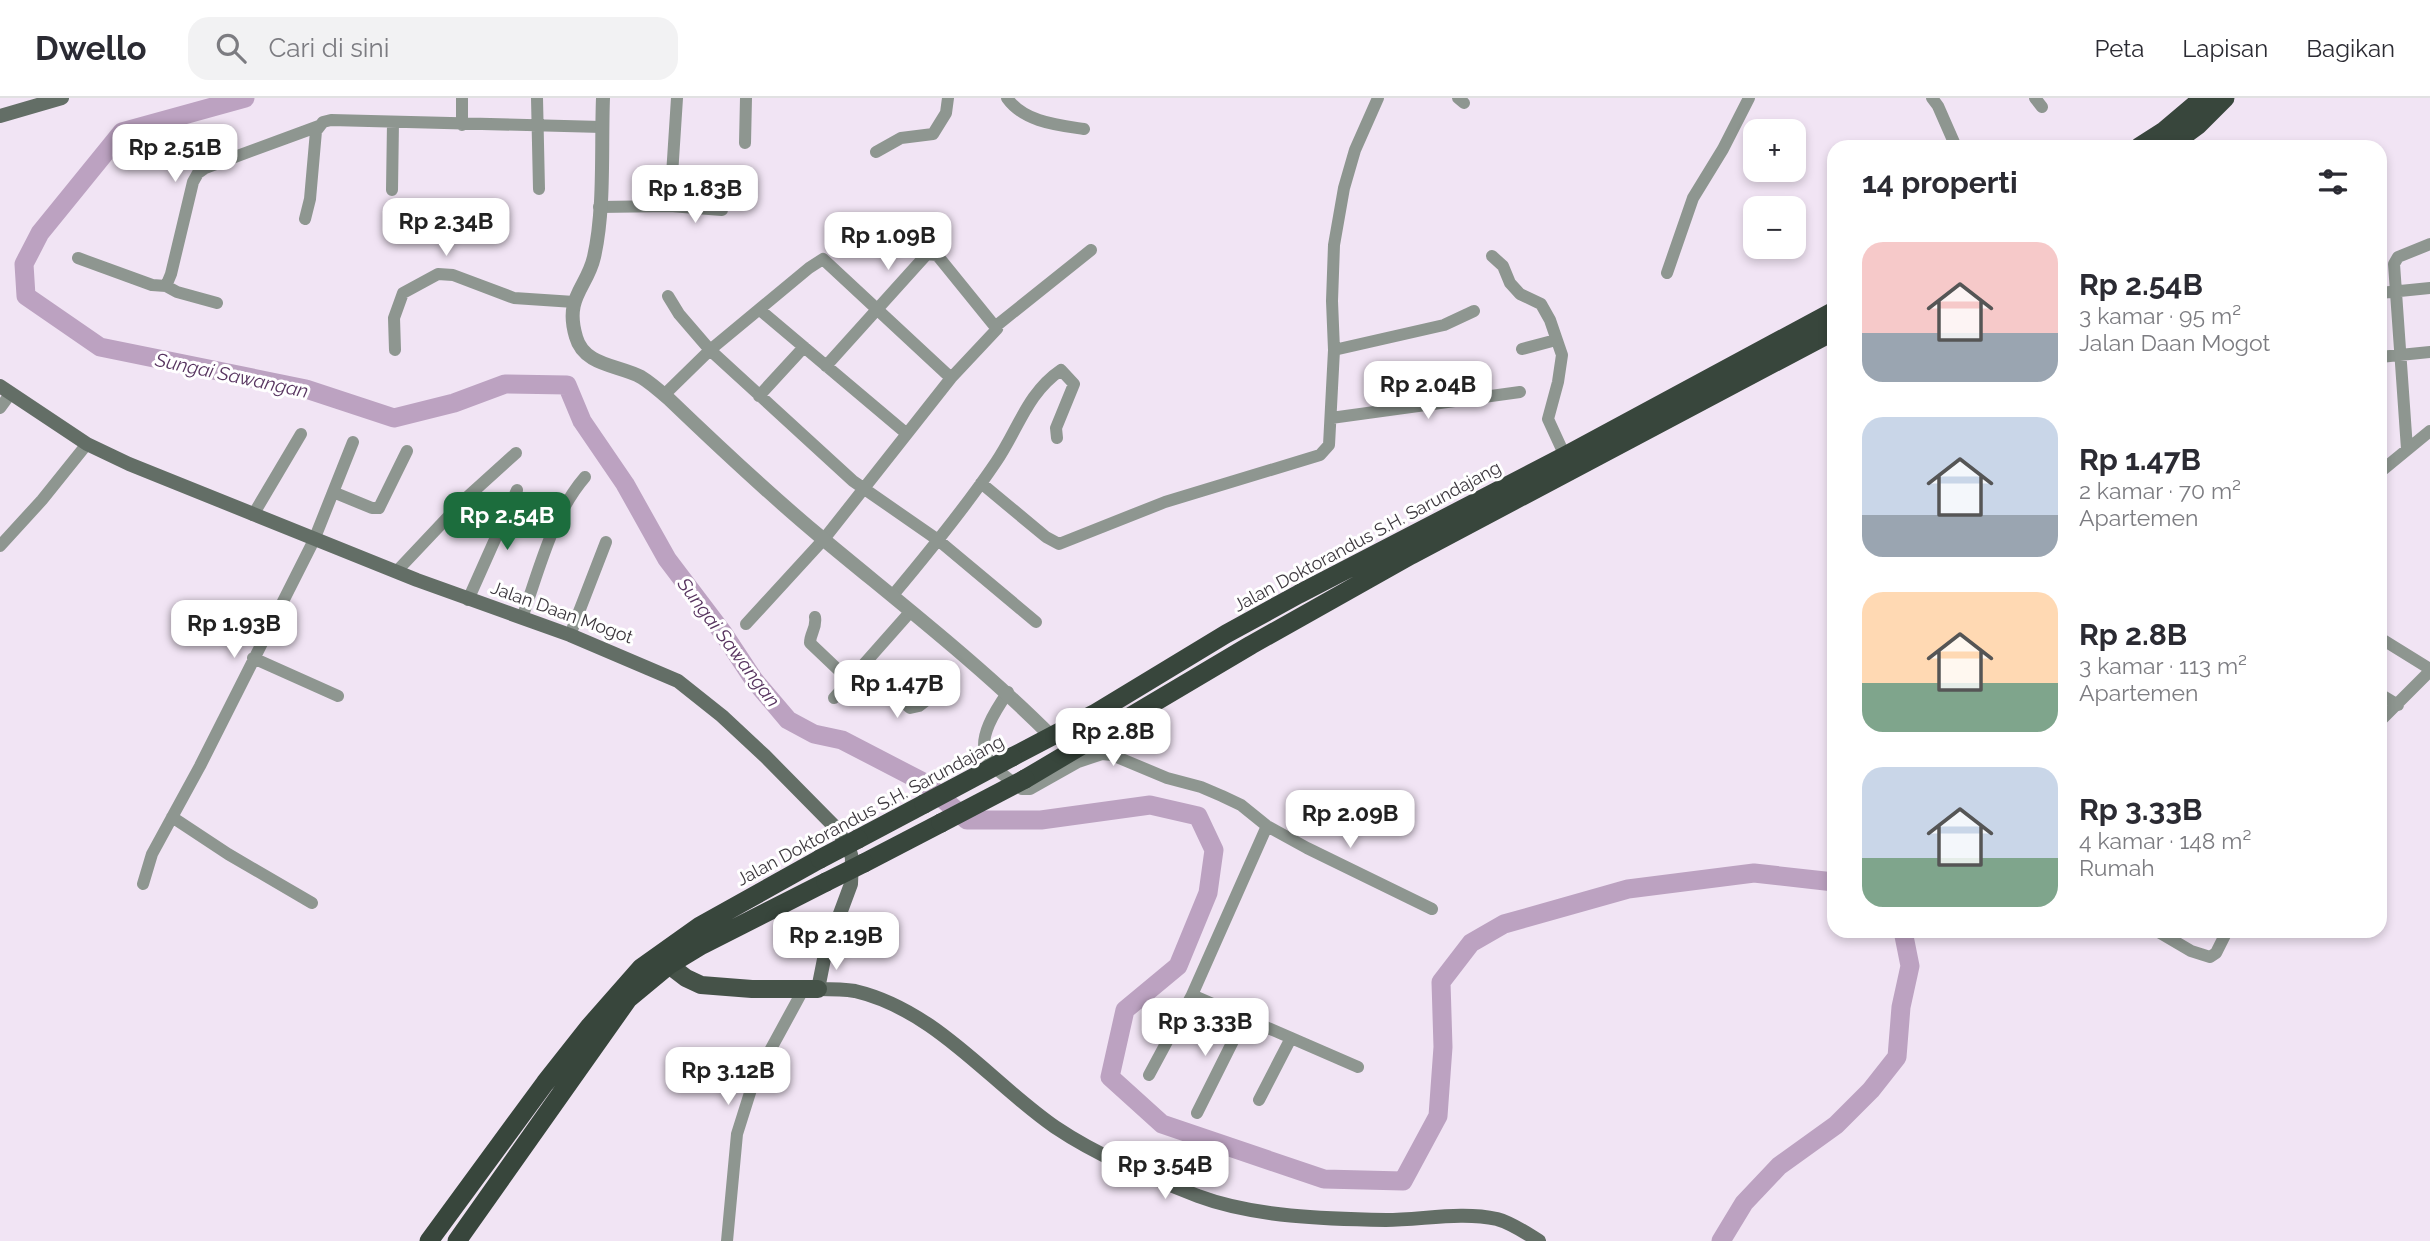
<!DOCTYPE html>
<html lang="id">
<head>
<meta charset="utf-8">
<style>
	:root { --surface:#fff; --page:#f2f2f3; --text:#2b2b33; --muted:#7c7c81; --line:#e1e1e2; --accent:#1c6d3d }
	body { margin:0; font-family:Raleway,sans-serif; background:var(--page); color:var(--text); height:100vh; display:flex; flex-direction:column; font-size:26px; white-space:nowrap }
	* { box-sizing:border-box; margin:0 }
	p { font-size:23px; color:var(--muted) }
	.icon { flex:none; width:38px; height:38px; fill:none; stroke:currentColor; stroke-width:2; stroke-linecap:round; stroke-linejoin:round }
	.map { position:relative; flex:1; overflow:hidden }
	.sheet { position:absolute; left:1827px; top:42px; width:560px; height:798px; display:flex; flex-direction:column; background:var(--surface); border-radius:21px; box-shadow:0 4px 10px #0003 }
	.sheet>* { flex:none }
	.tools { position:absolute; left:1743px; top:21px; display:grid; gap:14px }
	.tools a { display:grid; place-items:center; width:63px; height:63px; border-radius:14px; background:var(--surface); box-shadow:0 4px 10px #0003; font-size:35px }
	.price { position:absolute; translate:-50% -60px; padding:0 16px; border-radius:14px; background:#fff; color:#222; font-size:23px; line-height:46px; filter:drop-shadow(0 2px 4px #0008) }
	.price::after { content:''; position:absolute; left:50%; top:42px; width:21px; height:16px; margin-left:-10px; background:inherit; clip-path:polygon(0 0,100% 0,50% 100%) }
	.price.current { background:var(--accent); color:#fff }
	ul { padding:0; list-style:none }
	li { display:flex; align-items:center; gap:21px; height:175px; padding:0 35px }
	li span { display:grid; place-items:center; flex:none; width:196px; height:140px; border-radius:21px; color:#555 }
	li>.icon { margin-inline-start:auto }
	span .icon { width:84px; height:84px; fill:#fffc; stroke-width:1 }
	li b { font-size:30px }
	h2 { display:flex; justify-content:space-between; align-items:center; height:84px; padding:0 35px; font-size:30px }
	header { display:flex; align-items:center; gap:42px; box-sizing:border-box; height:98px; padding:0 35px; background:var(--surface); border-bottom:2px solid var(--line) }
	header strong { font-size:33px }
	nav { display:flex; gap:38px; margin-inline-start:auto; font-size:24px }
	.search { width:490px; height:63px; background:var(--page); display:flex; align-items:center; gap:18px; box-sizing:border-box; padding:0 24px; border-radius:21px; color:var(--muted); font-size:26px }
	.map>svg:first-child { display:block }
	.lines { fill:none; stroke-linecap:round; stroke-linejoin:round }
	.river { stroke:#bca2c1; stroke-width:19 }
	.minor { stroke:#8e9690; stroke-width:12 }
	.tertiary { stroke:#8e9690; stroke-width:14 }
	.secondary { stroke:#636e66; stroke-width:14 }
	.primary { stroke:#455248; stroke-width:18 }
	.trunk { stroke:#38463c; stroke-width:19 }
	.trunk-bridge { stroke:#38463c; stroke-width:19 }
	.labels { text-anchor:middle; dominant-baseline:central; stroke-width:6; stroke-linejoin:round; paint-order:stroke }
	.street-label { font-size:18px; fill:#3c373d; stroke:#fff }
	.water-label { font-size:19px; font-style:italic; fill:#583560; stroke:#fff }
</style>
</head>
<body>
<header>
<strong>Dwello</strong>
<div class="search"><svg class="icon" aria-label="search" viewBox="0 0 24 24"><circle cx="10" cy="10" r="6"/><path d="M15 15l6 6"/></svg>Cari di sini</div>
<nav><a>Peta</a><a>Lapisan</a><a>Bagikan</a></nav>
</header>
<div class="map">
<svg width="2430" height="1143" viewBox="0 0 2430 1143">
	<rect width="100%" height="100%" fill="#f1e4f4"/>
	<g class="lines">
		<path class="river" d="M245,0L122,34L40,135L24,166L26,198L100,249L306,291L394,320L454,305L505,286L567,287L582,323L625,386L667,461L723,535L754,582L788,622L814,636L842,642L925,685L967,722H1041L1150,707L1198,718L1214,752L1208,795L1178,868L1125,912L1110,979L1162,1026L1324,1081L1403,1083L1438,1018L1443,949L1441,884L1471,845L1504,826L1628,791L1754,775L1834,784
			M1721,1143L1744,1105L1779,1068L1836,1027L1871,992L1897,959L1901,909L1910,868L1903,833"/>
		<path class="minor" d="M537,0L539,91
			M1007,0C1024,24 1057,27 1084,31
			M1458,0L1464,5
			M1932,0L1938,8L1956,49
			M2035,0L2042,9
			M462,27V0
			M745,45L746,0
			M876,54L901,40L933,36L946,15L948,0
			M392,92L393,24
			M670,108L722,112
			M599,109L670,108L677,0
			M305,121L310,101L316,33L323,24L331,22L602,29
			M1492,158L1503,168L1510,185L1520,196L1541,206L1550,222L1562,257L1558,284L1548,321L1565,358
			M78,160L152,187L166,188L171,176L193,84L198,75L205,70L319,28
			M1667,175L1693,100L1723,51L1749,0
			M166,188L177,194L217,205
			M2380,195L2430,190
			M668,198L679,216L710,252L853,383L938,442L1036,524
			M760,212L907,336
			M996,228L1091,152
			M1522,251L1556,242
			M395,252L394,220L403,195L438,176L453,177L514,200L574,204
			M1334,252L1444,227L1474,213
			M2380,259L2430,254
			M664,297L710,252L809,170L823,161L951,280
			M759,298L804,249
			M0,310L11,295
			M1331,320L1520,294
			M2407,351L2394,166L2398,159L2430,146
			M2380,374L2430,333
			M981,385L1046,439L1059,446L1165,404L1320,357L1329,347L1334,252L1332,203L1334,147L1344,90L1355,52L1378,0
			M333,394L372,410H379L407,353
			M253,417L301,336
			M0,448L42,402L87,346
			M396,474L464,402L516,355
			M893,497C929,454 965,410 996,364C1018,332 1027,295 1061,272L1074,286L1056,330L1057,340
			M468,502L517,392
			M815,519C817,530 810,535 810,545L850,583
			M522,520C539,473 552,417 585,379
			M746,526L824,441L951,280L997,231L937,157L927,156L826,268
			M570,537L606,444
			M2380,540L2430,571
			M253,560L338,598
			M862,570L910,610L919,608L940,592
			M1008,594C997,610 975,642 988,661C995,673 1011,682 1022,691H1030L1078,664L1102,656L1112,657L1167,680L1201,689L1222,698L1241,707L1267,728L1307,750L1432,811
			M2380,596L2398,607
			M834,600L911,513
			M2380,623L2430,573
			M172,719L228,756L312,805
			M1267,728L1192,897L1358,969
			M143,786L152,756L200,668L314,442L353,344
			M2157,833L2191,853L2210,859L2216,855L2227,833
			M1149,977L1192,897
			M1259,1002L1291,940
			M1197,1015L1245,919
			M727,1143L737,1036L754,982L803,892"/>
		<path class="tertiary" d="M603,0C601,50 605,110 594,159C587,190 564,199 576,239C584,268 619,267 641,279C651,285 661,294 670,302C720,350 770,397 823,441C900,505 980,567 1051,638"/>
		<path class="secondary" d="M0,18L62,0
			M0,288L87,346L129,366L417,482L570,537L678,583L722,618L765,658L836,730L849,750L852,760L851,786L825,856L818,891C830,891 843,891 855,893C936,912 990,984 1055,1029C1098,1058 1149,1079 1198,1098C1254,1119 1326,1121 1386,1122C1422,1122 1461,1113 1497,1121C1512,1125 1526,1135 1539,1143"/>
		<path class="primary" d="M661,857L669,867L686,880L701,887L752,891H818"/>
		<path class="trunk" d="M2139,49L2164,33L2203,0
			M2168,49L2198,27L2225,0
			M1012,659L1094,616L1226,536L1299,496L1565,358L1834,213
			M1025,681L1251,547L1411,457L1834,233
			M858,741L924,706
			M864,765L941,725
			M429,1143L545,985L590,928L641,870L700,828L820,761
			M457,1143L628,901L669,867L702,847L826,784"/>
		<path class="trunk-bridge" d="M924,706L1012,659
			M941,725L1025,681
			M820,761L858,741
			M826,784L864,765"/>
	</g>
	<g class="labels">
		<g class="street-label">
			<text transform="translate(1367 438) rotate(-28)">Jalan Doktorandus S.H. Sarundajang</text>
			<text transform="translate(562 514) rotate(20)">Jalan Daan Mogot</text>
			<text transform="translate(870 712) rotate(-28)">Jalan Doktorandus S.H. Sarundajang</text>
		</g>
		<g class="water-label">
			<text transform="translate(232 277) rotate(12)">Sungai Sawangan</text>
			<text transform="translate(729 544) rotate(53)">Sungai Sawangan</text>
		</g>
	</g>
</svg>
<div class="tools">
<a>+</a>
<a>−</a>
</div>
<b class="price" style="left:175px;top:86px">Rp 2.51B</b>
<b class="price" style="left:695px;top:127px">Rp 1.83B</b>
<b class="price" style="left:446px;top:160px">Rp 2.34B</b>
<b class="price" style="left:888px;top:174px">Rp 1.09B</b>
<b class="price" style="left:1428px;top:323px">Rp 2.04B</b>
<b class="price current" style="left:507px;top:454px">Rp 2.54B</b>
<b class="price" style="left:234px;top:562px">Rp 1.93B</b>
<b class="price" style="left:897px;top:622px">Rp 1.47B</b>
<b class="price" style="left:1113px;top:670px">Rp 2.8B</b>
<b class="price" style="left:1350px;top:752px">Rp 2.09B</b>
<b class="price" style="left:836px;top:874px">Rp 2.19B</b>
<b class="price" style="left:1205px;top:960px">Rp 3.33B</b>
<b class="price" style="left:728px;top:1009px">Rp 3.12B</b>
<b class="price" style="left:1165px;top:1103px">Rp 3.54B</b>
<section class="sheet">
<h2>14 properti<svg class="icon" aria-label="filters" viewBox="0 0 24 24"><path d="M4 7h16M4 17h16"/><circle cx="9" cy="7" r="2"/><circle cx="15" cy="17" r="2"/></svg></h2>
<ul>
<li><span style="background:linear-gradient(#f6c9c9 65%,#9aa5b1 0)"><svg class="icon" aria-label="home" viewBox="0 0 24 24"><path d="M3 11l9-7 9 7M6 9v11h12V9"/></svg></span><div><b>Rp 2.54B</b><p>3 kamar · 95 m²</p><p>Jalan Daan Mogot</p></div></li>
<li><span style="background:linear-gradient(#c9d6e8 70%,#9aa5b1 0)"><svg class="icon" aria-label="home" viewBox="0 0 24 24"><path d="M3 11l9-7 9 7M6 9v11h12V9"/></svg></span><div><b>Rp 1.47B</b><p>2 kamar · 70 m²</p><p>Apartemen</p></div></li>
<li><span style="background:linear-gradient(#ffd9b3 65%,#7fa58c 0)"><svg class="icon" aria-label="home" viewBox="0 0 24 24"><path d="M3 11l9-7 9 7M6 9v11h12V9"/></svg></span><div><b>Rp 2.8B</b><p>3 kamar · 113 m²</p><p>Apartemen</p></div></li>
<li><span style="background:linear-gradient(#c9d6e8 65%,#7fa58c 0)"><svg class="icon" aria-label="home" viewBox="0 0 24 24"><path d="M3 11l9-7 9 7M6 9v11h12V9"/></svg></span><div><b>Rp 3.33B</b><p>4 kamar · 148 m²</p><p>Rumah</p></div></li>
</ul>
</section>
</div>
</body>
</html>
